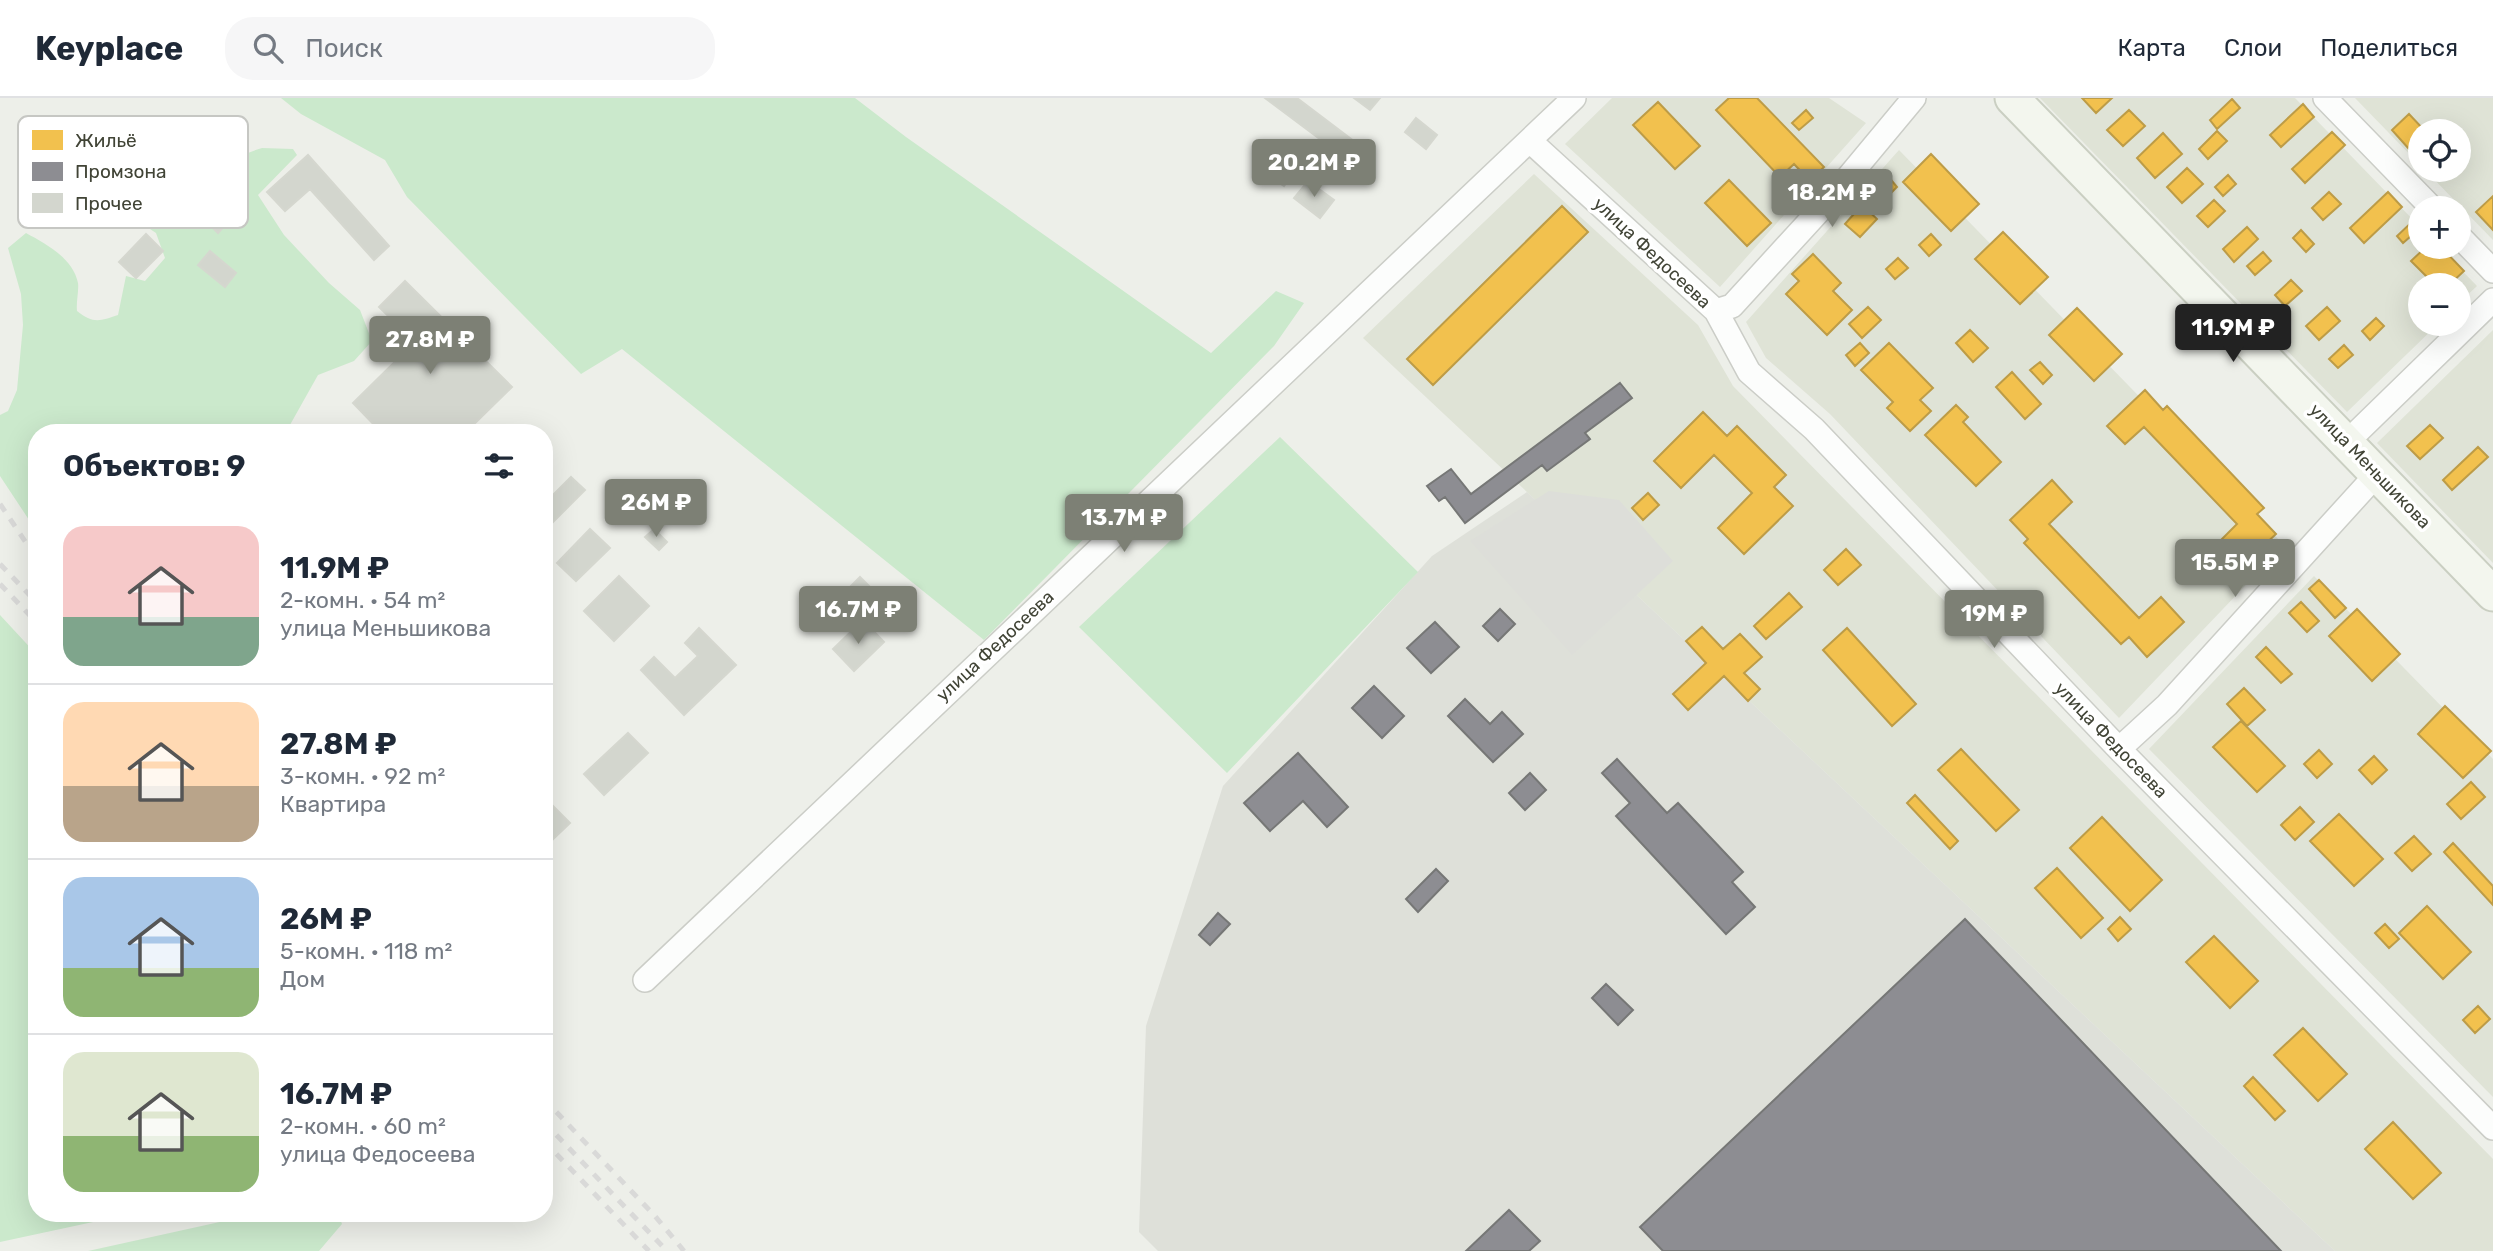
<!DOCTYPE html>
<html lang="ru">
<head>
<meta charset="utf-8">
<style>
	:root { --surface:#fff; --page:#f6f6f7; --text:#1f2937; --muted:#747a83; --line:#e0e1e3; --accent:#7d8075 }
	body { margin:0; font-family:Rubik,sans-serif; background:var(--page); color:var(--text); height:100vh; display:flex; flex-direction:column; font-size:26px; white-space:nowrap }
	* { box-sizing:border-box; margin:0 }
	p { font-size:23px; color:var(--muted) }
	.icon { flex:none; width:38px; height:38px; fill:none; stroke:currentColor; stroke-width:2; stroke-linecap:round; stroke-linejoin:round }
	.map { position:relative; flex:1; overflow:hidden }
	.side { position:absolute; left:28px; top:326px; width:525px; height:798px; display:flex; flex-direction:column; background:var(--surface); border-radius:28px; box-shadow:0 7px 28px #0002 }
	.side>* { flex:none }
	.buttons { position:absolute; left:2408px; top:21px; display:grid; gap:14px }
	.buttons a { display:grid; place-items:center; width:63px; height:63px; border-radius:50%; background:var(--surface); box-shadow:0 7px 28px #0002; font-size:35px }
	.price { position:absolute; translate:-50% -60px; padding:0 16px; border-radius:7px; background:var(--accent); color:#fff; font-size:23px; line-height:46px; filter:drop-shadow(0 2px 4px #0008) }
	.price::after { content:''; position:absolute; left:50%; top:42px; width:21px; height:16px; margin-left:-10px; background:inherit; clip-path:polygon(0 0,100% 0,50% 100%) }
	.price.active { background:#222; color:#fff }
	ul { padding:0; list-style:none }
	li { display:flex; align-items:center; gap:21px; height:175px; padding:0 35px }
	li+li { border-top:2px solid var(--line) }
	li span { display:grid; place-items:center; flex:none; width:196px; height:140px; border-radius:21px; color:#555 }
	li>.icon { margin-inline-start:auto }
	span .icon { width:84px; height:84px; fill:#fffc; stroke-width:1 }
	li b { font-size:30px }
	h2 { display:flex; justify-content:space-between; align-items:center; height:84px; padding:0 35px; font-size:30px }
	header { display:flex; align-items:center; gap:42px; box-sizing:border-box; height:98px; padding:0 35px; background:var(--surface); border-bottom:2px solid var(--line) }
	header strong { font-size:33px }
	nav { display:flex; gap:38px; margin-inline-start:auto; font-size:24px }
	.search { width:490px; height:63px; background:var(--page); display:flex; align-items:center; gap:18px; box-sizing:border-box; padding:0 24px; border-radius:28px; color:var(--muted); font-size:26px }
	.map>svg:first-child { display:block }
	.residential { fill:#dfe3d6 }
	.industrial { fill:#dee0d9 }
	.green { fill:#cbe9cc }
	.parking { fill:#ddded9 }
	.homes { fill:#f2c14e; stroke:#bd9c47; stroke-width:2 }
	.industry { fill:#8d8d92; stroke:#767776; stroke-width:2 }
	.building { fill:#d3d6ce; stroke:#d5d7cf; stroke-width:2 }
	.lines { fill:none; stroke-linecap:round; stroke-linejoin:round }
	.minor-casing { stroke:#cbcdc7; stroke-width:26 }
	.secondary-casing { stroke:#cacfc2; stroke-width:37 }
	.minor { stroke:#fcfdfc; stroke-width:23 }
	.secondary { stroke:#f3f6ee; stroke-width:33 }
	.rail { stroke:#d9d9d8; stroke-width:5; stroke-dasharray:9 9; stroke-linecap:butt }
	.labels { text-anchor:middle; dominant-baseline:central; stroke-width:7; stroke-linejoin:round; paint-order:stroke }
	.street-label { font-size:18px; fill:#414436; stroke:#fff }
	.key { fill:#fff; stroke:#c6c7c3; stroke-width:2 }
	.key-label { font-size:19px; fill:#414436 }
</style>
</head>
<body>
<header>
<strong>Keyplace</strong>
<div class="search"><svg class="icon" aria-label="search" viewBox="0 0 24 24"><circle cx="10" cy="10" r="6"/><path d="M15 15l6 6"/></svg>Поиск</div>
<nav><a>Карта</a><a>Слои</a><a>Поделиться</a></nav>
</header>
<div class="map">
<svg width="2493" height="1153" viewBox="0 0 2493 1153">
	<rect width="100%" height="100%" fill="#edefe9"/>
	<path class="residential" d="M1612,0H1829L1866,25L1720,189L1565,46Z
		M2040,0H2295L2420,129V149H2439L2477,188L2459,205V187H2420V226H2438L2347,314Z
		M2355,0H2493V142L2425,72H2459V33H2420V67Z
		M1899,52L2284,447L2119,620L1830,316L1766,260L1746,224Z
		M1534,76L1698,227L1733,288L2493,1061V1153H2335L1363,240Z
		M2493,232V465L2377,345Z
		M2314,478L2493,661V999L2149,651Z"/>
	<path class="industrial" d="M1527,394L2335,1153H1158L1139,1134L1146,928L1223,688L1432,458Z"/>
	<path class="green" d="M281,0H855L906,39L1211,255L1276,193L1304,205L1274,248L984,542L622,251L581,276L407,99L385,62L301,16Z
		M262,50L293,51L297,57L258,97L284,137L329,185L360,212L372,243L354,263L318,277L286,334H37V434L0,378V317L8,313L17,292L23,227L21,196L8,150L26,135C46,146 73,160 78,185C79,193 76,204 77,213C93,226 100,223 118,217L126,178L145,183L165,160L156,135L141,125C177,94 216,64 262,50Z
		M1280,339L1418,474L1227,675L1079,529Z
		M0,517L37,557V1115H135L0,1144Z
		M260,1115H338L342,1126L319,1153H88Z"/>
	<path class="parking" d="M1549,393L1619,402L1673,463L1572,557L1470,443Z"/>
	<path class="homes" d="M1729,0H1757L1824,69L1810,83L1794,66L1780,79L1716,12Z
		M2082,0H2112L2096,15Z
		M2232,1L2240,10L2217,31L2210,22Z
		M1658,4L1700,48L1675,71L1633,27Z
		M2303,6L2314,19L2281,49L2270,37Z
		M1806,12L1813,20L1799,32L1792,25Z
		M2129,12L2145,28L2123,48L2107,32Z
		M2409,16L2425,33H2420V40L2409,51L2392,32Z
		M2217,33L2227,43L2208,61L2199,51Z
		M2332,34L2345,47L2305,85L2292,71Z
		M2163,35L2182,56L2155,80L2137,60Z
		M1931,56L1979,106L1951,133L1903,84Z
		M2187,70L2203,86L2182,105L2167,89Z
		M1887,77L1897,89L1887,99L1876,87Z
		M2228,77L2236,86L2223,98L2215,89Z
		M1729,82L1771,125L1747,148L1705,105Z
		M2329,94L2341,106L2323,122L2312,110Z
		M2388,94L2402,109L2364,145L2350,130Z
		M2493,98V132L2476,114Z
		M2214,102L2225,113L2208,129L2197,118Z
		M1862,107L1877,121L1860,139L1845,126Z
		M1562,108L1588,134L1433,287L1407,261Z
		M2415,121L2420,130L2403,145L2397,138Z
		M2247,129L2258,141L2234,164L2223,151Z
		M2301,132L2314,146L2306,154L2293,140Z
		M2003,134L2048,179L2020,206L1975,161Z
		M1931,136L1941,147L1929,158L1919,147Z
		M2426,149H2441L2464,173L2449,187H2435L2411,163Z
		M2263,154L2271,163L2255,177L2247,168Z
		M1813,156L1841,185L1833,193L1852,212L1827,237L1786,196L1799,183L1792,176Z
		M1898,160L1908,170L1895,181L1886,171Z
		M2291,182L2302,193L2285,208L2275,197Z
		M1868,209L1881,222L1862,240L1849,226Z
		M2327,209L2340,223L2319,242L2306,228Z
		M2077,210L2122,256L2094,283L2049,237Z
		M2376,220L2384,228L2370,242L2362,233Z
		M1970,232L1988,250L1973,264L1956,245Z
		M1860,245L1869,255L1855,268L1846,257Z
		M1889,245L1933,290L1920,302L1931,313L1910,333L1887,310L1893,304L1861,272Z
		M2344,247L2353,257L2338,270L2329,261Z
		M2040,264L2052,277L2043,286L2030,272Z
		M2012,274L2041,306L2025,321L1996,289Z
		M2145,292L2163,312L2167,308L2264,410L2257,416L2276,436L2239,471L2216,447L2237,426L2144,329L2125,346L2107,328Z
		M1956,307L1968,319L1963,324L2001,364L1976,388L1925,337Z
		M1703,314L1727,338L1737,328L1786,377L1774,389L1793,408L1744,456L1718,430L1752,395L1714,357L1681,390L1654,363Z
		M2430,327L2443,340L2420,361L2407,348Z
		M2478,349L2488,359L2452,392L2443,382Z
		M2052,382L2072,404L2049,426L2139,520L2161,499L2184,524L2147,559L2129,539L2121,546L2024,445L2028,441L2010,422Z
		M1648,395L1659,407L1643,422L1632,410Z
		M1846,451L1861,467L1838,487L1824,472Z
		M2319,482L2346,510L2335,520L2309,491Z
		M1789,495L1802,509L1766,541L1754,528Z
		M2301,504L2319,523L2307,534L2289,515Z
		M2357,511L2400,556L2372,583L2329,538Z
		M1702,529L1723,551L1740,536L1762,559L1744,575L1760,591L1748,603L1724,578L1688,612L1673,596L1706,565L1686,543Z
		M1847,530L1916,606L1892,628L1823,552Z
		M2266,549L2292,576L2281,585L2256,559Z
		M2244,590L2265,612L2247,628L2227,606Z
		M2445,608L2491,653L2463,680L2418,636Z
		M2241,623L2285,668L2257,694L2213,649Z
		M1961,651L2019,712L1996,733L1938,672Z
		M2319,652L2332,666L2317,680L2304,666Z
		M2374,658L2387,672L2372,686L2359,672Z
		M2471,684L2485,699L2461,721L2447,706Z
		M1915,697L1958,743L1950,751L1907,705Z
		M2300,709L2314,724L2295,742L2281,727Z
		M2339,716L2383,761L2354,788L2310,743Z
		M2102,719L2162,782L2130,813L2070,750Z
		M2414,738L2431,756L2412,773L2395,755Z
		M2453,745L2493,788V807L2444,754Z
		M2057,770L2103,820L2081,840L2035,790Z
		M2427,808L2471,854L2443,881L2399,835Z
		M2120,819L2131,831L2118,843L2108,831Z
		M2385,826L2399,841L2389,850L2375,835Z
		M2214,838L2258,883L2230,910L2186,864Z
		M2478,908L2490,921L2475,935L2463,922Z
		M2303,930L2347,976L2318,1003L2274,957Z
		M2253,979L2285,1013L2275,1022L2244,988Z
		M2393,1024L2441,1075L2413,1101L2365,1051Z"/>
	<path class="industry" d="M1620,285L1632,300L1585,335L1590,341L1547,373L1542,367L1465,425L1445,399L1439,403L1427,388L1451,371L1471,396Z
		M1500,511L1515,526L1498,543L1483,528Z
		M1435,524L1459,549L1431,575L1407,550Z
		M1374,588L1404,618L1382,640L1352,610Z
		M1465,601L1490,626L1502,614L1523,636L1493,664L1448,618Z
		M1298,655L1348,709L1327,729L1303,703L1270,733L1244,705Z
		M1617,661L1667,715L1678,705L1743,774L1732,784L1755,809L1726,836L1616,718L1630,705L1602,675Z
		M1530,675L1546,692L1525,712L1509,695Z
		M1436,771L1448,783L1418,814L1406,801Z
		M1218,815L1230,826L1210,847L1199,837Z
		M1965,821L2281,1153H1663L1640,1129Z
		M1606,886L1633,912L1618,927L1592,900Z
		M1509,1112L1540,1143L1529,1153H1466Z"/>
	<path class="building" d="M1265,0H1297L1363,50L1352,65Z
		M1354,0H1380L1370,12Z
		M1416,20L1437,37L1426,51L1405,34Z
		M308,57L389,148L374,162L310,91L285,113L267,94Z
		M1271,57L1294,74L1284,88L1261,72Z
		M1308,83L1334,102L1320,120L1294,100Z
		M223,102L237,114L218,135L205,122Z
		M146,136L163,153L136,180L119,164Z
		M210,153L236,175L225,189L198,167Z
		M405,183L512,289L466,334H381L353,305L415,244L379,209Z
		M571,379L585,392L544,433V406Z
		M590,431L610,450L576,483L557,465Z
		M654,431L667,444L659,452L645,439Z
		M619,478L649,508L614,543L584,513Z
		M860,479L871,490L845,515L835,504Z
		M863,522L884,544L854,573L833,551Z
		M699,530L736,567L684,617L641,572L654,559L675,580L698,558L685,545Z
		M628,635L648,655L604,697L584,676Z
		M544,699L570,725L544,750Z"/>
	<g class="lines">
		<g class="minor-casing">
			<path id="minor" d="M2325,0L2432,110
				M1530,43L1716,213L1749,274L1814,331L2119,651L2493,1030
				M2459,138L2493,173
				M1716,213L1732,208L1830,101L1914,0
				M2347,344L2493,202
				M2119,651L2167,607L2377,376
				M645,882L1574,0"/>
		</g>
		<g class="secondary-casing">
			<path id="secondary" d="M2012,0L2493,496"/>
		</g>
		<use href="#minor" class="minor"/>
		<use href="#secondary" class="secondary"/>
		<path class="rail" d="M0,406L37,461
			M0,466L37,505
			M0,486L37,525
			M544,1001L655,1118L684,1153
			M544,1024L667,1153
			M544,1043L649,1153"/>
	</g>
	<g class="labels">
		<g class="street-label">
			<text transform="translate(1652 155) rotate(43)">улица Федосеева</text>
			<text transform="translate(2370 368) rotate(46)">улица Меньшикова</text>
			<text transform="translate(995 548) rotate(-43)">улица Федосеева</text>
			<text transform="translate(2111 642) rotate(46)">улица Федосеева</text>
		</g>
	</g>
	<rect x="18" y="18" width="230" height="112" rx="10" class="key"/>
	<rect x="32" y="32" width="31" height="20" fill="#f2c14e"/>
	<rect x="32" y="64" width="31" height="19" fill="#8d8d92"/>
	<rect x="32" y="95" width="31" height="20" fill="#d3d6ce"/>
	<g class="key-label">
		<text x="75" y="49">Жильё</text>
		<text x="75" y="80">Промзона</text>
		<text x="75" y="112">Прочее</text>
	</g>
</svg>
<div class="buttons">
<a><svg class="icon" aria-label="locate" viewBox="0 0 24 24"><circle cx="12" cy="12" r="6"/><path d="M12 2v4M12 18v4M2 12h4M18 12h4"/></svg></a>
<a>+</a>
<a>−</a>
</div>
<b class="price" style="left:1314px;top:101px">20.2M ₽</b>
<b class="price" style="left:1832px;top:131px">18.2M ₽</b>
<b class="price active" style="left:2233px;top:266px">11.9M ₽</b>
<b class="price" style="left:430px;top:278px">27.8M ₽</b>
<b class="price" style="left:656px;top:441px">26M ₽</b>
<b class="price" style="left:1124px;top:456px">13.7M ₽</b>
<b class="price" style="left:2235px;top:501px">15.5M ₽</b>
<b class="price" style="left:858px;top:548px">16.7M ₽</b>
<b class="price" style="left:1994px;top:552px">19M ₽</b>
<section class="side">
<h2>Объектов: 9<svg class="icon" aria-label="filters" viewBox="0 0 24 24"><path d="M4 7h16M4 17h16"/><circle cx="9" cy="7" r="2"/><circle cx="15" cy="17" r="2"/></svg></h2>
<ul>
<li><span style="background:linear-gradient(#f6c9c9 65%,#7fa58c 0)"><svg class="icon" aria-label="home" viewBox="0 0 24 24"><path d="M3 11l9-7 9 7M6 9v11h12V9"/></svg></span><div><b>11.9M ₽</b><p>2-комн. · 54 m²</p><p>улица Меньшикова</p></div></li>
<li><span style="background:linear-gradient(#ffd9b3 60%,#b9a48a 0)"><svg class="icon" aria-label="home" viewBox="0 0 24 24"><path d="M3 11l9-7 9 7M6 9v11h12V9"/></svg></span><div><b>27.8M ₽</b><p>3-комн. · 92 m²</p><p>Квартира</p></div></li>
<li><span style="background:linear-gradient(#a9c7e8 65%,#8fb573 0)"><svg class="icon" aria-label="home" viewBox="0 0 24 24"><path d="M3 11l9-7 9 7M6 9v11h12V9"/></svg></span><div><b>26M ₽</b><p>5-комн. · 118 m²</p><p>Дом</p></div></li>
<li><span style="background:linear-gradient(#dfe7d0 60%,#8fb573 0)"><svg class="icon" aria-label="home" viewBox="0 0 24 24"><path d="M3 11l9-7 9 7M6 9v11h12V9"/></svg></span><div><b>16.7M ₽</b><p>2-комн. · 60 m²</p><p>улица Федосеева</p></div></li>
</ul>
</section>
</div>
</body>
</html>
